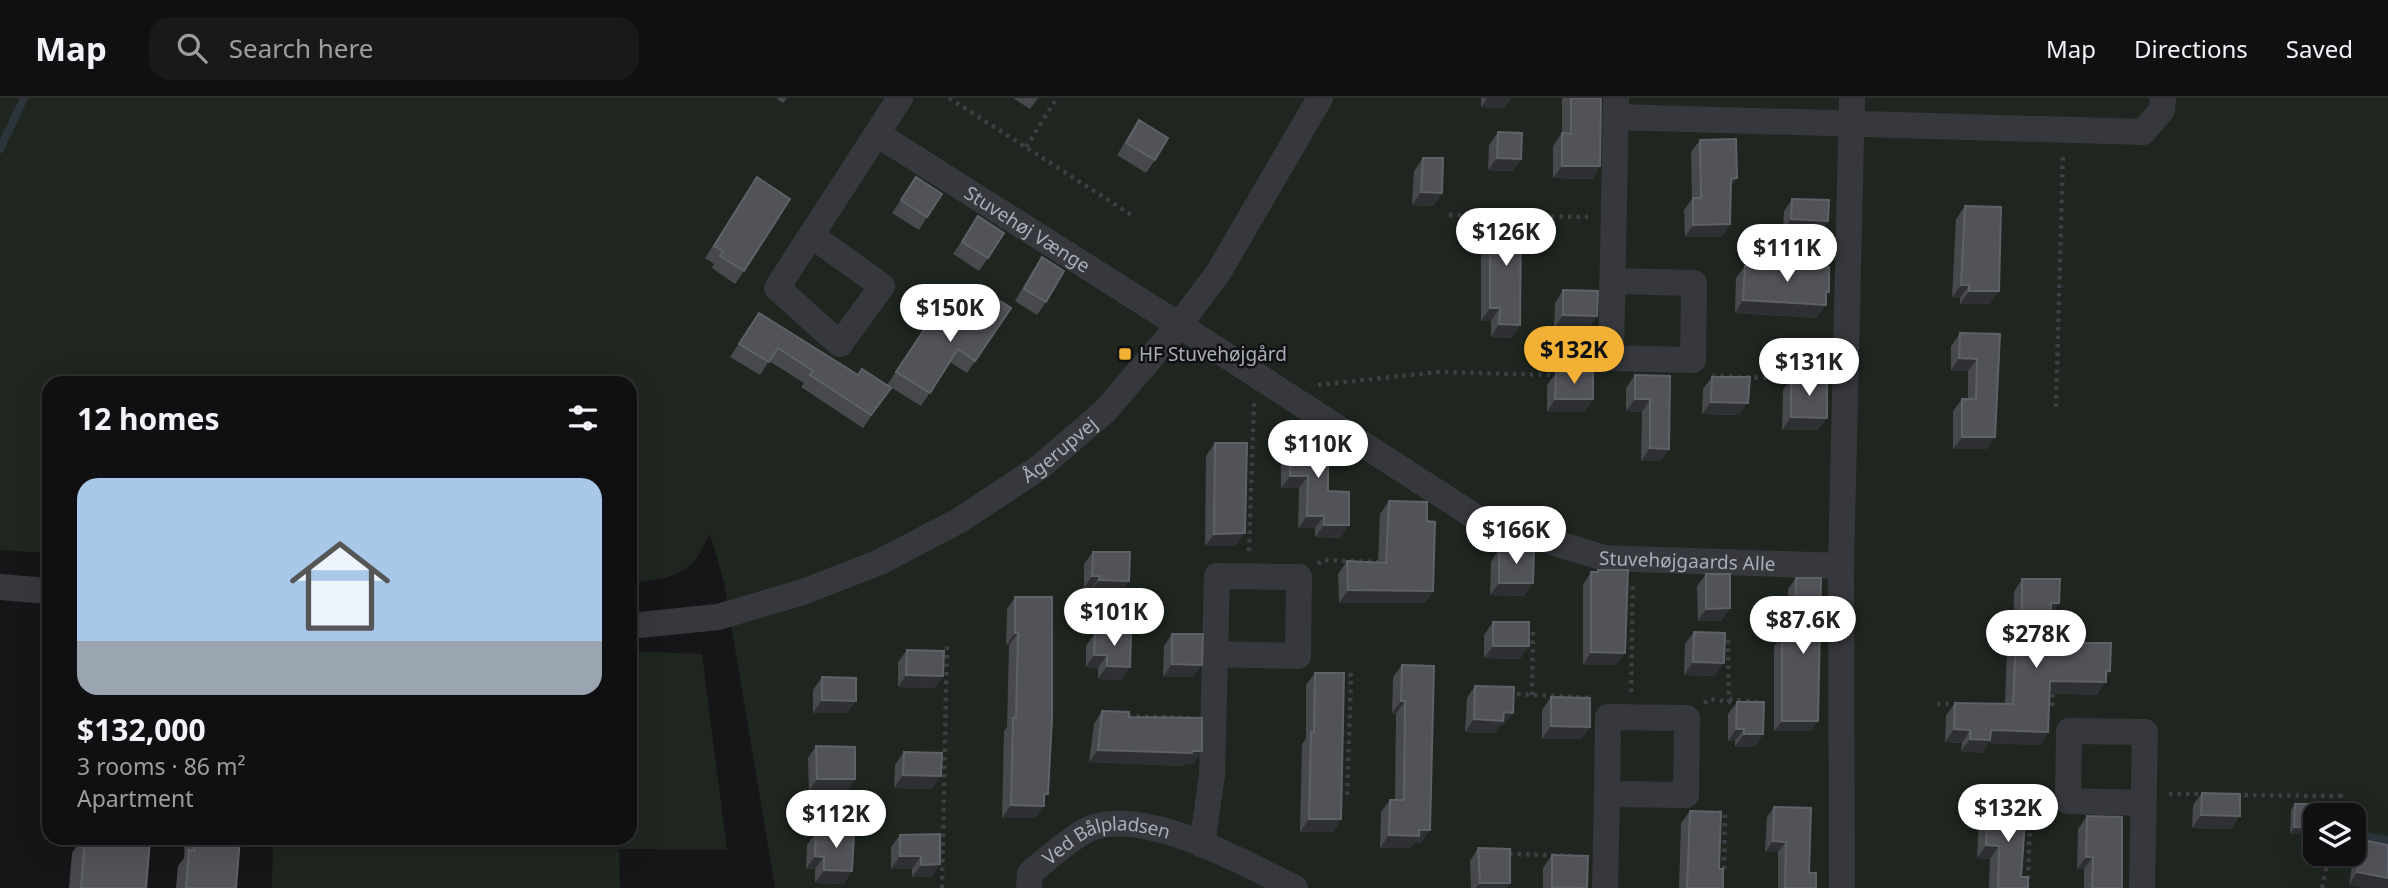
<!DOCTYPE html>
<html lang="en">
<head>
<meta charset="utf-8">
<style>
	:root { --surface:#101012; --page:#19191b; --text:#f1f3f6; --muted:#9c9d9f; --line:#303032; --accent:#f2b134 }
	body { margin:0; font-family:"Noto Sans",sans-serif; background:var(--page); color:var(--text); height:100vh; display:flex; flex-direction:column; font-size:26px; white-space:nowrap }
	* { box-sizing:border-box; margin:0 }
	p { font-size:23px; color:var(--muted) }
	.icon { flex:none; width:38px; height:38px; fill:none; stroke:currentColor; stroke-width:2; stroke-linecap:round; stroke-linejoin:round }
	.map { position:relative; flex:1; overflow:hidden }
	.drawer { position:absolute; left:42px; top:278px; width:595px; height:469px; display:flex; flex-direction:column; background:var(--surface); border-radius:21px; box-shadow:0 7px 28px #0002,0 0 0 2px var(--line) }
	.drawer>* { flex:none }
	.controls { position:absolute; left:2303px; top:705px; display:grid; gap:14px }
	.controls a { display:grid; place-items:center; width:63px; height:63px; border-radius:14px; background:var(--surface); box-shadow:0 7px 28px #0002,0 0 0 2px var(--line); font-size:35px }
	.price { position:absolute; translate:-50% -60px; padding:0 16px; border-radius:24px; background:#fff; color:#222; font-size:23px; line-height:46px; filter:drop-shadow(0 2px 4px #0008) }
	.price::after { content:''; position:absolute; left:50%; top:42px; width:21px; height:16px; margin-left:-10px; background:inherit; clip-path:polygon(0 0,100% 0,50% 100%) }
	.price.current { background:var(--accent); color:#111 }
	ul { padding:0; list-style:none }
	li { display:grid; align-content:center; gap:14px; height:371px; padding:0 35px }
	li+li { border-top:2px solid var(--line) }
	li span { display:grid; place-items:center; height:217px; border-radius:21px; color:#555 }
	li>.icon { margin-inline-start:auto }
	span .icon { width:126px; height:126px; fill:#fffc; stroke-width:1 }
	li b { font-size:30px }
	h2 { display:flex; justify-content:space-between; align-items:center; height:84px; padding:0 35px; font-size:30px }
	header { display:flex; align-items:center; gap:42px; box-sizing:border-box; height:98px; padding:0 35px; background:var(--surface); border-bottom:2px solid var(--line) }
	header strong { font-size:33px }
	nav { display:flex; gap:38px; margin-inline-start:auto; font-size:24px }
	.search { width:490px; height:63px; background:var(--page); display:flex; align-items:center; gap:18px; box-sizing:border-box; padding:0 24px; border-radius:21px; color:var(--muted); font-size:26px }
	.map>svg:first-child { display:block }
	.green { fill:#1e261f; fill-rule:evenodd }
	.lines { fill:none; stroke-linecap:round; stroke-linejoin:round }
	.stream { stroke:#2c353c; stroke-width:8 }
	.path { stroke:#3d3f44; stroke-width:4.5; stroke-dasharray:3.5 5; stroke-linecap:butt }
	.minor { stroke:#37383d; stroke-width:26 }
	.wall { fill:#47494d }
	.shaded-wall { fill:#2f3033 }
	.building { fill:#525359; stroke:#5f6168; stroke-width:2 }
	.poi-dot { fill:#f2b134; stroke:#111113; stroke-width:2.5 }
	.labels { text-anchor:middle; dominant-baseline:central; stroke-width:5; stroke-linejoin:round; paint-order:stroke }
	.street-label { font-size:19px; fill:#a8adb8; stroke:#111113 }
	.poi-label { font-size:19px; fill:#a8adb8; stroke:#111113; text-anchor:start }
</style>
</head>
<body>
<header>
<strong>Map</strong>
<div class="search"><svg class="icon" aria-label="search" viewBox="0 0 24 24"><circle cx="10" cy="10" r="6"/><path d="M15 15l6 6"/></svg>Search here</div>
<nav><a>Map</a><a>Directions</a><a>Saved</a></nav>
</header>
<div class="map">
<svg width="2388" height="790" viewBox="0 0 2388 790">
	<rect width="100%" height="100%" fill="#161618"/>
	<path class="green" d="M0,0H2388V790H775L724,484L710,436C705,443 702,453 697,460C680,481 655,482 630,485V285H49V455L0,452ZM2315,718H2354V756H2315Z
		M630,553L702,556L727,752L619,751L620,790H272L273,740H630Z"/>
	<g class="lines">
		<path class="stream" d="M0,51L24,0
			M2354,736L2388,742"/>
		<path class="path" d="M949,0L1133,118
			M1026,49L1057,0
			M1449,117L1588,119
			M1712,278L1770,280
			M1318,287L1438,274L1557,277
			M2056,309L2063,54
			M1249,453L1254,304
			M1318,466L1323,462L1379,464
			M1340,577H1351L1347,702
			M1631,594L1633,484
			M1517,596L1593,600
			M1532,597L1533,529
			M1729,601L1764,605
			M1704,605L1710,601L1729,604L1728,541
			M1937,606H1957
			M2052,608L2053,591
			M1128,618L1190,620
			M2169,696H2206
			M2236,697L2341,698L2337,718
			M1718,714L1725,715L1724,776
			M1509,756L1575,758
			M2028,781L2030,720H2049
			M942,790L947,546
			M2322,790L2329,756"/>
		<g class="minor">
			<path d="M1616,19L2143,34L2162,12L2163,0"/>
			<path id="s1" d="M877,36L1179,227L1480,422L1604,460L1841,468L1842,790"/>
			<path d="M811,137L882,188L840,246L777,190L900,0"/>
			<path d="M1612,183L1694,185L1693,262L1611,260C1613,174 1614,87 1616,0"/>
			<path d="M1841,468L1852,0"/>
			<path d="M0,489L49,493"/>
			<path id="s2" d="M630,528L718,519L803,494L880,464L960,422L1040,369L1105,313L1179,227L1218,175L1320,0"/>
			<path d="M1608,619L1687,620L1686,697L1607,696Z"/>
			<path d="M1202,747L1212,677L1215,556L1298,558L1299,479L1217,478L1215,556"/>
			<path id="s3" d="M1029,790L1030,775C1046,762 1067,743 1085,733C1139,704 1244,766 1295,790"/>
			<path d="M1605,790L1607,696"/>
			<path d="M2142,790L2145,634L2069,633L2068,703L2143,705"/>
		</g>
	</g>
	<path class="wall" d="M776,0H787L783,5Z
		M1013,0H1038L1030,11Z
		M1481,0H1511L1504,10L1481,9Z
		M1562,0H1601L1600,68L1592,81L1553,80V48L1562,35Z
		M1139,22L1155,62L1146,75L1117,57Z
		M1498,34L1521,61L1512,73L1488,72L1489,47Z
		M1700,42L1722,139H1685L1684,112L1692,101L1691,54Z
		M1423,60L1442,95L1433,108L1412,107L1414,73Z
		M757,79L744,173L735,186L712,170L714,166L705,160Z
		M916,79L927,119L919,132L892,115Z
		M1792,101L1828,123L1819,136L1783,133L1784,113Z
		M1965,108L1990,206H1960V200L1952,199L1956,121Z
		M978,118L988,160L979,173L953,156Z
		M1490,118L1520,227L1511,240L1491,239V223H1481V131Z
		M1042,159L1046,204L1037,217L1015,203L1033,172Z
		M1745,168L1826,198L1817,220L1735,215L1736,180Z
		M1563,192L1589,231L1554,230L1555,205Z
		M1011,210L967,275L950,264L921,308L887,287L936,214L955,225L970,222H978Z
		M759,215L857,277L891,290L863,330L801,289L804,285L769,263L760,277L730,259Z
		M1960,235L2000,236L1987,351H1953V313L1962,301H1968V273H1951V248Z
		M1556,275L1593,301L1584,314H1547V287Z
		M1635,277L1670,278L1669,351L1660,363H1641L1642,314L1626,313V290Z
		M1712,279L1739,317L1702,316L1703,291Z
		M1791,280L1818,332H1782L1783,292Z
		M1290,340L1328,393L1349,427L1340,440L1315,439V430H1298L1299,390H1281V353Z
		M1215,345L1236,448H1205L1206,358Z
		M1389,403L1427,423L1433,493L1425,505H1339L1338,476L1347,463L1378,464L1380,416Z
		M1499,451L1524,498L1490,497L1491,464Z
		M1093,454L1121,496L1090,495L1091,491L1084,490V466Z
		M1598,472L1616,567H1583V487L1591,474H1597Z
		M1706,476L1730,510L1721,523H1698L1697,488Z
		M1796,480L1818,623L1811,633H1774V548L1782,537H1788V491Z
		M2022,481L2059,505L2051,517L2050,545L2106,579L2097,597L2049,595L2048,634L2040,647L1988,645L1982,655L1961,653L1962,645L1945,644L1946,617L1955,605L2005,606L2007,551L2013,542L2014,494Z
		M1015,499L1044,703L1035,720H1002L1004,633L1007,629L1009,547H1006L1007,511Z
		M1493,524L1520,561L1484,560V537Z
		M1694,534L1715,578L1684,577L1685,546Z
		M1095,535L1122,582L1098,581V570L1086,569V548Z
		M1172,536L1193,579H1163L1164,548Z
		M907,552L943,578L935,590L898,589V564Z
		M1402,567L1430,732L1421,745H1414L1410,750H1380L1381,714L1390,702H1395L1396,616L1392,615L1393,579Z
		M1315,575L1341,721L1333,734H1300L1302,646L1306,641V587Z
		M822,579L847,615H813V592Z
		M1475,588L1504,627H1500L1494,635L1465,634L1467,600Z
		M1551,599L1590,629L1581,641H1542V612Z
		M1737,604L1763,636L1754,649H1735V643H1728V616Z
		M1102,613L1129,619L1202,653L1193,666H1185L1183,668L1089,664L1094,626Z
		M816,648L855,681L846,694L809,693L808,660Z
		M904,654L932,691L894,690L895,667Z
		M2202,695L2231,731L2192,730L2193,707Z
		M2295,706L2312,736H2290L2291,712Z
		M1988,708L2021,779L2028,790H1989L1990,761L1977,760L1979,720Z
		M1774,709L1809,775L1816,790H1778V754H1765L1767,719Z
		M1690,713L1719,771L1723,790H1679L1681,725Z
		M2087,718L2122,790H2084V771H2077L2078,731Z
		M816,734L844,786L815,785V771H806L807,747Z
		M940,736L932,779H912V771H891V749L900,737Z
		M82,740H85L146,790H69L72,755Z
		M185,740H240L236,790H176L178,768L184,760Z
		M2363,742L2388,790H2367L2349,787L2354,755Z
		M1478,750L1506,790H1471L1470,763Z
		M1552,757L1587,790H1543V770Z"/>
	<path class="shaded-wall" d="M1487,0H1511L1504,10L1481,9Z
		M1497,60L1521,61L1512,73L1488,72Z
		M1562,68H1600L1592,81L1553,80Z
		M1737,80L1728,93L1731,81Z
		M1421,94L1442,95L1433,108L1412,107Z
		M1791,121L1828,123L1819,136L1783,133Z
		M1730,126L1722,139H1685L1693,127Z
		M1961,187H1969L1960,200L1952,199Z
		M1969,193H1999L1990,206H1960Z
		M1743,202L1826,207L1817,220L1735,215Z
		M1490,210H1500L1491,223H1481Z
		M1563,217L1597,218L1589,231L1554,230Z
		M1499,226L1520,227L1511,240L1491,239Z
		M1959,260L1977,261L1968,273H1951Z
		M1555,301H1593L1584,314H1547Z
		M1635,301H1650L1642,314L1626,313Z
		M1711,304L1748,305L1739,317L1702,316Z
		M1791,319L1827,320L1818,332H1782Z
		M1962,339H1995L1987,351H1953Z
		M1650,350L1669,351L1660,363H1641Z
		M1290,378H1308L1299,390H1281Z
		M1307,418H1324L1315,430H1298Z
		M1324,427H1349L1340,440L1315,439Z
		M1245,435L1236,448H1205L1214,436Z
		M1092,478H1100L1091,491L1084,490Z
		M1099,482L1129,483L1121,496L1090,495Z
		M1499,485H1533L1524,498L1490,497Z
		M1348,492L1433,493L1425,505H1339Z
		M2051,505H2059L2051,517Z
		M1730,510L1721,523H1698L1706,511Z
		M1015,535H1018L1009,547H1006Z
		M1493,548H1529L1520,561L1484,560Z
		M1591,554L1625,555L1616,567H1583Z
		M1094,557H1107L1098,570L1086,569Z
		M1693,564L1724,565L1715,578L1684,577Z
		M1172,566L1202,567L1193,579H1163Z
		M1107,568L1130,569L1122,582L1098,581Z
		M2106,573H2110L2103,584H2106L2097,597L2041,595L2050,583Z
		M906,577L943,578L935,590L898,589Z
		M822,602L856,603L847,615H813Z
		M1401,603H1405L1396,616L1392,615Z
		M1504,614L1513,615L1504,627H1500L1494,635L1465,634L1474,621Z
		M1782,623H1818L1811,633H1774Z
		M1551,628L1590,629L1581,641H1542Z
		M1736,631H1744L1735,643H1728Z
		M1954,631L1970,632L1962,645L1945,644Z
		M1991,632L2048,634L2040,647L1988,645L1982,655L1961,653L1970,641Z
		M1744,636H1763L1754,649H1735Z
		M1098,652L1192,653H1202L1193,666H1185L1183,668L1089,664Z
		M903,677L941,678L932,691L894,690Z
		M817,681H855L846,694L809,693Z
		M1044,696H1048L1041,707L1044,708L1035,720H1002L1011,707Z
		M2201,717L2240,718L2231,731L2192,730Z
		M1309,721H1341L1333,734H1300Z
		M2294,729L2315,730V731L2312,736H2290Z
		M1419,732H1430L1421,745H1414L1410,750H1380L1389,737Z
		M1773,743L1786,744L1778,754H1765Z
		M1986,747L1999,748L1990,761L1977,760Z
		M815,758L824,759L815,771H806Z
		M900,758H921L912,771H891Z
		M2086,759H2093L2084,771H2077Z
		M940,766L932,779H912L921,767Z
		M824,772L852,773L844,786L815,785Z
		M2357,774L2388,780V790H2367L2349,787Z
		M1480,785H1510L1506,790H1476Z"/>
	<path class="building" d="M1571,0H1601L1600,68H1562V35L1571,36Z
		M1139,22L1168,40L1155,62L1126,45Z
		M1498,34L1522,35L1521,61L1497,60Z
		M1736,41L1737,80L1731,81L1730,126L1693,127V100H1701L1700,42Z
		M1423,60H1443L1442,95L1421,94Z
		M757,79L790,101L744,173L720,158L723,153L714,148Z
		M916,79L942,96L927,119L901,102Z
		M1792,101L1829,102L1828,123L1791,121Z
		M1965,108L2001,109L1999,193H1969V187H1961Z
		M978,118L1004,135L988,160L962,144Z
		M1490,118L1521,119L1520,227L1499,226L1500,210H1490Z
		M1042,159L1064,173L1046,204L1024,191Z
		M1745,168L1829,169V194H1826V207L1743,202Z
		M1563,192L1598,193L1597,218L1563,217Z
		M994,199L1011,210L975,263L958,251L930,295L896,274L936,214L955,225L961,216L970,222L972,219L978,223Z
		M759,215L858,277L862,271L891,290L871,317L810,277L813,273L778,250L769,264L739,246Z
		M1960,235L2000,236L1995,339H1962V301H1976L1977,261L1959,260Z
		M1556,275H1593V301H1555Z
		M1635,277L1670,278L1669,351L1650,350V301H1635Z
		M1712,279H1750L1748,305L1711,304Z
		M1791,280H1827V320L1791,319Z
		M1290,340H1328V393L1349,394V427H1324V418H1307L1308,378H1290Z
		M1215,345H1247L1245,435L1214,436Z
		M1389,403L1427,404V423L1435,424L1433,493L1348,492L1347,463L1386,465Z
		M1499,451L1534,452L1533,485H1499Z
		M1093,454H1130L1129,483L1099,482L1100,478H1092Z
		M1598,472H1628L1625,555L1591,554V474H1598Z
		M1706,476H1730V510L1706,511Z
		M1796,480H1821L1818,623H1782V537H1795Z
		M2022,481H2060L2059,505H2051L2050,545H2111L2110,573H2106V584L2050,583L2048,634L1991,632L1990,642L1970,641V632L1954,631L1955,605L2013,606L2016,539H2022Z
		M1015,499H1052V620L1048,696H1044V708L1011,707L1013,620H1016L1018,535H1015Z
		M1493,524H1529V548H1493Z
		M1694,534L1725,535L1724,565L1693,564Z
		M1095,535L1131,536L1130,569L1107,568V557H1094Z
		M1172,536H1203L1202,567L1172,566Z
		M907,552L944,553L943,578L906,577Z
		M1402,567L1434,568L1430,732H1419V738L1389,737L1390,702H1404L1405,603H1401Z
		M1315,575H1344L1341,721H1309L1311,634H1314Z
		M822,579L856,580V603L822,602Z
		M1475,588L1514,589L1513,615L1504,614L1503,623L1474,621Z
		M1551,599L1590,600V629L1551,628Z
		M1737,604H1764L1763,636H1744V631H1736Z
		M1102,613L1129,614V619L1202,620V653H1192V655L1098,652Z
		M816,648L855,649V681H817Z
		M904,654L942,655L941,678L903,677Z
		M2202,695L2240,696V718L2201,717Z
		M2295,706H2317L2315,730L2294,729Z
		M1988,708L2026,710L2021,779H2028V790H1998L1999,748L1986,747Z
		M1774,709L1811,710L1809,775H1816V790H1785L1786,744L1773,743Z
		M1690,713L1721,714L1719,771H1723V790H1687Z
		M2087,718L2122,719V790H2092L2093,759H2086Z
		M816,734L854,735L852,773L824,772V759L815,758Z
		M940,736V766L921,767V758H900V737Z
		M85,740H130L150,742L146,790H81Z
		M195,740H240L236,790H186L189,752L194,753Z
		M2363,742L2388,747V780L2357,774Z
		M1478,750L1510,751V785H1480Z
		M1552,757L1588,758L1587,790L1552,789Z"/>
	<rect class="poi-dot" x="1118" y="249" width="14" height="14" rx="3.5"/>
	<g class="labels">
		<g class="street-label">
			<text stroke="none"><textPath href="#s1" startOffset="178">Stuvehøj Vænge</textPath></text>
			<text stroke="none"><textPath href="#s2" startOffset="472">Ågerupvej</textPath></text>
			<text stroke="none"><textPath href="#s1" startOffset="929">Stuvehøjgaards Alle</textPath></text>
			<text stroke="none"><textPath href="#s3" startOffset="103">Ved Bålpladsen</textPath></text>
		</g>
		<g class="poi-label">
			<text x="1139" y="256">HF Stuvehøjgård</text>
		</g>
	</g>
</svg>
<div class="controls">
<a><svg class="icon" aria-label="layers" viewBox="0 0 24 24"><path d="M12 4l9 5-9 5-9-5zM3 14l9 5 9-5"/></svg></a>
</div>
<b class="price" style="left:1506px;top:170px">$126K</b>
<b class="price" style="left:1787px;top:186px">$111K</b>
<b class="price" style="left:950px;top:246px">$150K</b>
<b class="price current" style="left:1574px;top:288px">$132K</b>
<b class="price" style="left:1809px;top:300px">$131K</b>
<b class="price" style="left:1318px;top:382px">$110K</b>
<b class="price" style="left:1516px;top:468px">$166K</b>
<b class="price" style="left:1114px;top:550px">$101K</b>
<b class="price" style="left:1803px;top:558px">$87.6K</b>
<b class="price" style="left:2036px;top:572px">$278K</b>
<b class="price" style="left:2008px;top:746px">$132K</b>
<b class="price" style="left:836px;top:752px">$112K</b>
<section class="drawer">
<h2>12 homes<svg class="icon" aria-label="filters" viewBox="0 0 24 24"><path d="M4 7h16M4 17h16"/><circle cx="9" cy="7" r="2"/><circle cx="15" cy="17" r="2"/></svg></h2>
<ul>
<li><span style="background:linear-gradient(#a9c7e8 75%,#9aa5b1 0)"><svg class="icon" aria-label="home" viewBox="0 0 24 24"><path d="M3 11l9-7 9 7M6 9v11h12V9"/></svg></span><div><b>$132,000</b><p>3 rooms · 86 m²</p><p>Apartment</p></div></li>
</ul>
</section>
</div>
</body>
</html>
